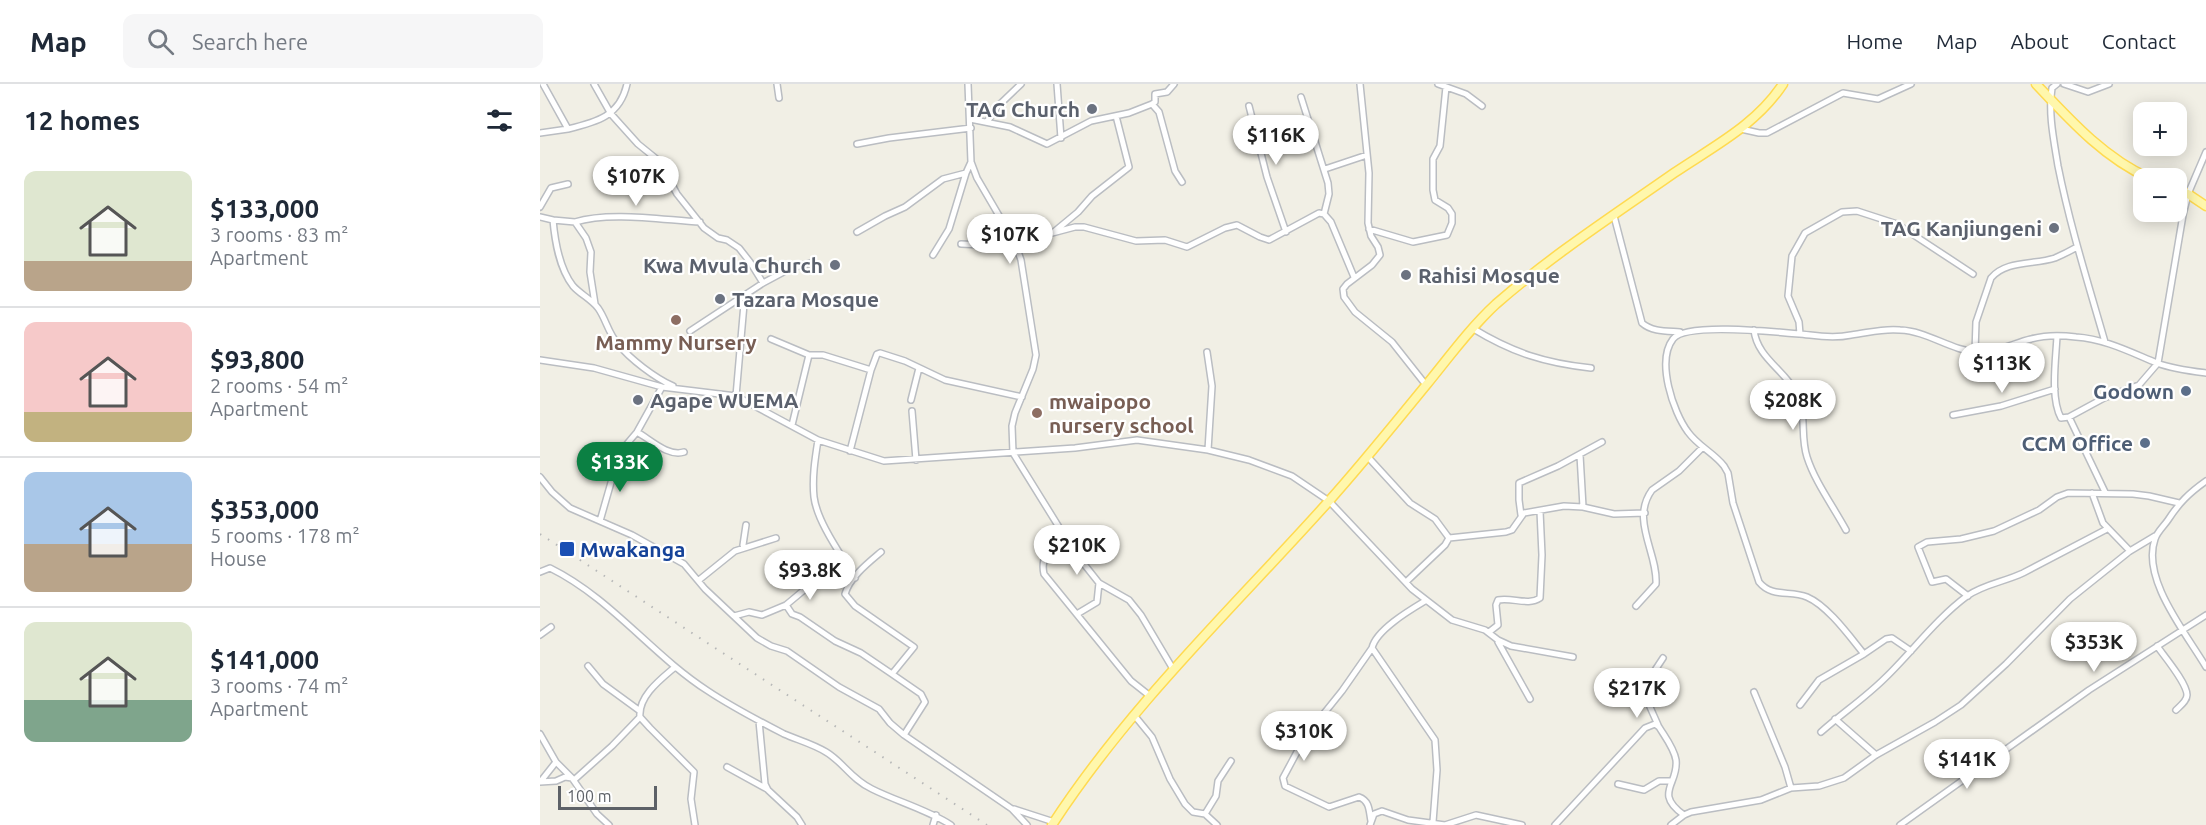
<!DOCTYPE html>
<html lang="en">
<head>
<meta charset="utf-8">
<style>
	:root { --surface:#fff; --page:#f6f6f7; --text:#1f2937; --muted:#747a83; --line:#e0e1e3; --accent:#0b8043 }
	body { margin:0; font-family:Ubuntu,sans-serif; background:var(--page); color:var(--text); height:100vh; display:flex; flex-direction:column; font-size:22px; white-space:nowrap }
	* { box-sizing:border-box; margin:0 }
	p { font-size:20px; color:var(--muted) }
	.icon { flex:none; width:33px; height:33px; fill:none; stroke:currentColor; stroke-width:2; stroke-linecap:round; stroke-linejoin:round }
	.map { position:relative; flex:1; overflow:hidden }
	.panel { display:flex; flex-direction:column; background:var(--surface); width:540px }
	.panel>* { flex:none }
	.buttons { position:absolute; left:1593px; top:18px; display:grid; gap:12px }
	.buttons a { display:grid; place-items:center; width:54px; height:54px; border-radius:12px; background:var(--surface); box-shadow:0 3px 15px #0003; font-size:30px }
	.scale { position:absolute; left:18px; bottom:15px; width:99px; box-sizing:border-box; padding-left:6px; border:3px solid #5d6167; border-top:0; font-size:16px; line-height:21px; white-space:nowrap; color:#5d6167; -webkit-text-stroke:4px #fff; paint-order:stroke }
	.price { position:absolute; translate:-50% -51px; padding:0 14px; border-radius:21px; background:#fff; color:#222; font-size:20px; line-height:39px; filter:drop-shadow(0 2px 3px #0008) }
	.price::after { content:''; position:absolute; left:50%; top:36px; width:18px; height:14px; margin-left:-9px; background:inherit; clip-path:polygon(0 0,100% 0,50% 100%) }
	.price.current { background:var(--accent); color:#fff }
	ul { padding:0; list-style:none }
	li { display:flex; align-items:center; gap:18px; height:150px; padding:0 24px }
	li+li { border-top:2px solid var(--line) }
	li span { display:grid; place-items:center; flex:none; width:168px; height:120px; border-radius:12px; color:#555 }
	li>.icon { margin-inline-start:auto }
	span .icon { width:72px; height:72px; fill:#fffc; stroke-width:1 }
	li b { font-size:26px }
	h2 { display:flex; justify-content:space-between; align-items:center; height:72px; padding:0 24px; font-size:26px }
	header { display:flex; align-items:center; gap:36px; box-sizing:border-box; height:84px; padding:0 30px; background:var(--surface); border-bottom:2px solid var(--line) }
	header strong { font-size:28px }
	nav { display:flex; gap:33px; margin-inline-start:auto; font-size:21px }
	.search { width:420px; height:54px; background:var(--page); display:flex; align-items:center; gap:15px; box-sizing:border-box; padding:0 21px; border-radius:12px; color:var(--muted); font-size:22px }
	main { display:flex; flex:1; min-height:0 }
	.map>svg:first-child { display:block }
	.lines { fill:none; stroke-linecap:round; stroke-linejoin:round }
	.street-casing { stroke:#babdc2; stroke-width:8 }
	.primary-casing { stroke:#ffda51; stroke-width:11 }
	.street { stroke:#fff; stroke-width:5 }
	.primary { stroke:#fff7ac; stroke-width:8 }
	.rail { stroke:#b7b8b8; stroke-width:2; stroke-dasharray:1.5 8; stroke-linecap:butt }
	.worship-dot { fill:#6b7280; stroke:#fff; stroke-width:2 }
	.education-dot { fill:#8d6e63; stroke:#fff; stroke-width:2 }
	.service-dot { fill:#5c6f8a; stroke:#fff; stroke-width:2 }
	.transit-dot { fill:#1a4fb4; stroke:#fff; stroke-width:2 }
	.labels { text-anchor:middle; dominant-baseline:central; stroke-width:4.5; stroke-linejoin:round; paint-order:stroke }
	.worship-label { font-size:21px; font-weight:bold; fill:#5b616d; stroke:#fff; text-anchor:end }
	.education-label { font-size:21px; font-weight:bold; fill:#785e54; stroke:#fff }
	.service-label { font-size:21px; font-weight:bold; fill:#4e5e75; stroke:#fff; text-anchor:end }
	.transit-label { font-size:21px; font-weight:bold; fill:#164399; stroke:#fff; text-anchor:start }
</style>
</head>
<body>
<header>
<strong>Map</strong>
<div class="search"><svg class="icon" aria-label="search" viewBox="0 0 24 24"><circle cx="10" cy="10" r="6"/><path d="M15 15l6 6"/></svg>Search here</div>
<nav><a>Home</a><a>Map</a><a>About</a><a>Contact</a></nav>
</header>
<main>
<section class="panel">
<h2>12 homes<svg class="icon" aria-label="filters" viewBox="0 0 24 24"><path d="M4 7h16M4 17h16"/><circle cx="9" cy="7" r="2"/><circle cx="15" cy="17" r="2"/></svg></h2>
<ul>
<li><span style="background:linear-gradient(#dfe7d0 75%,#b9a48a 0)"><svg class="icon" aria-label="home" viewBox="0 0 24 24"><path d="M3 11l9-7 9 7M6 9v11h12V9"/></svg></span><div><b>$133,000</b><p>3 rooms · 83 m²</p><p>Apartment</p></div></li>
<li><span style="background:linear-gradient(#f6c9c9 75%,#c2b280 0)"><svg class="icon" aria-label="home" viewBox="0 0 24 24"><path d="M3 11l9-7 9 7M6 9v11h12V9"/></svg></span><div><b>$93,800</b><p>2 rooms · 54 m²</p><p>Apartment</p></div></li>
<li><span style="background:linear-gradient(#a9c7e8 60%,#b9a48a 0)"><svg class="icon" aria-label="home" viewBox="0 0 24 24"><path d="M3 11l9-7 9 7M6 9v11h12V9"/></svg></span><div><b>$353,000</b><p>5 rooms · 178 m²</p><p>House</p></div></li>
<li><span style="background:linear-gradient(#dfe7d0 65%,#7fa58c 0)"><svg class="icon" aria-label="home" viewBox="0 0 24 24"><path d="M3 11l9-7 9 7M6 9v11h12V9"/></svg></span><div><b>$141,000</b><p>3 rooms · 74 m²</p><p>Apartment</p></div></li>
</ul>
</section>
<div class="map">
<svg width="1666" height="741" viewBox="0 0 1666 741">
	<rect width="100%" height="100%" fill="#f1efe5"/>
	<g class="lines">
		<g class="street-casing">
			<path id="street" d="M3,0L28,45C57,38 80,32 87,0
				M54,0L71,30L98,60L119,77L137,110L164,144L178,154L187,156L199,164L210,178L223,199
				M237,0L239,14
				M428,0L431,78L437,94L475,159L481,176L496,271L493,285L475,329L472,342L473,369L522,448L521,451C510,463 500,473 504,490L591,597L610,612
				M517,0L521,54
				M820,0L829,89L828,139L831,152L838,163L840,171L832,181L807,200L803,205L804,213L815,228L852,258L886,301
				M898,0L926,10L942,22
				M1517,0L1512,4C1508,30 1514,57 1518,82C1530,142 1548,199 1565,258
				M1524,0L1548,8L1569,0
				M761,13L788,99L789,110L784,130
				M612,20L619,28L635,87L642,98
				M709,22L727,93L746,148
				M430,35L470,43L507,60L551,37L589,29L612,20L615,18V10L627,8L634,0
				M447,38L457,23L481,0
				M1201,45L1219,49H1227L1303,9L1338,15L1371,0
				M0,49L28,45
				M317,60L349,54L431,44
				M785,85L827,71
				M0,123L11,104L28,100
				M1074,132L1102,239C1112,248 1127,247 1140,248
				M0,133L13,136
				M35,138C70,127 123,136 160,138
				M829,145L873,158L907,151L912,139V130L908,124L895,116L893,106V75L900,62L906,3
				M515,147L538,128L552,112L589,83L576,32
				M317,148L345,132L365,123L403,95L426,89L431,78
				M421,160L463,162L535,143H544L596,157L625,156L647,163L685,144L697,141L720,153L729,156L779,129L784,130L791,138L814,193
				M393,171L409,145L426,89
				M55,220L50,188L51,168L46,154L35,138L13,136C15,158 19,184 33,202C40,210 51,215 58,224C66,235 68,249 78,260C90,275 115,294 133,302
				M932,244C973,269 1005,279 1051,284
				M1214,246C1217,274 1245,286 1257,310C1267,330 1260,352 1267,373C1275,398 1293,422 1306,446
				M150,247L223,199L251,184L271,179
				M1260,250L1259,238L1248,212L1252,172L1265,149L1302,128L1317,127L1357,140L1433,190
				M1517,252C1516,274 1510,314 1521,334L1529,333L1564,314L1599,301L1618,279L1643,131L1648,110L1666,68
				M231,255L269,271H283L331,286L337,270L340,269L365,277L405,296L482,313
				M667,268L672,302L668,366
				M1435,268L1436,238L1451,194C1466,176 1494,181 1515,174C1522,171 1530,167 1537,163
				M0,276L54,284L122,303L196,312L278,356L344,377L535,364L597,356L668,366L709,376L752,392L789,417L872,505L912,536L945,546L958,556L971,562L1033,573
				M196,312L204,220L207,211
				M371,316L379,284
				M372,327L376,376
				M1413,331L1461,322L1515,305
				M1529,333L1565,408
				M252,341L269,271
				M97,348C111,356 128,373 144,368
				M278,356C275,375 272,394 274,413C277,438 302,472 315,494
				M310,367L331,286
				M1040,371L1043,423
				M827,372L870,419L895,435L909,454L966,448L972,446L984,429L1024,422L1043,423L1074,430L1105,429
				M0,393L12,408L30,424L92,451L144,480L165,505L217,554L231,562L247,567L299,603L339,625L350,639L364,651L472,725L487,741
				M1666,397C1649,409 1639,419 1628,436C1624,442 1617,448 1615,455C1601,495 1646,549 1666,583
				M1552,409L1563,439L1590,467
				M981,431L979,416V399L1018,382L1062,358
				M60,437L78,374L86,361L97,348L122,303
				M521,451L559,499L557,518L537,530
				M204,464L203,461L206,441
				M341,468C328,479 310,493 305,510L315,522L374,563L352,590L381,610L385,618L364,651
				M0,488L10,484C71,514 112,571 168,607C192,623 219,637 244,650C258,656 273,660 286,668C303,678 311,695 332,705C358,718 386,725 411,741
				M159,496L195,467L236,454
				M866,498L905,461L909,454
				M559,499L589,516L601,531L633,585
				M1428,512L1406,495L1392,498L1378,463L1387,458L1421,455L1454,447L1499,426L1517,413L1528,409L1593,410L1609,412L1639,419
				M885,517C870,526 836,546 832,564L895,656L897,686L893,738
				M246,521L264,506L272,491
				M1096,522L1116,500C1118,469 1090,436 1112,406L1139,387L1163,363
				M194,532L209,528L222,531L246,521L252,530L260,533L295,557L321,569L352,590
				M949,548L958,541L956,521L958,516C972,513 988,522 1000,514L1002,471L1000,427
				M0,551L11,543
				M958,558L990,615
				M1617,562C1624,572 1647,599 1647,611C1647,617 1640,622 1636,626
				M1324,570C1310,553 1288,522 1267,513C1250,506 1232,514 1219,498L1193,419L1188,389L1184,382C1174,369 1158,362 1148,348C1133,328 1116,277 1133,255C1146,237 1246,249 1270,251C1284,253 1297,254 1311,251C1328,249 1343,244 1360,246C1388,247 1411,267 1438,268C1456,269 1474,259 1491,255C1505,251 1521,251 1536,253C1565,255 1590,268 1617,279C1633,285 1650,287 1666,289
				M48,582L63,600L100,627
				M135,583C121,595 98,612 100,633L110,644L154,688L151,715L155,741
				M1214,608L1245,683L1251,704
				M1260,621L1279,596L1324,570L1346,555L1352,554L1371,567
				M594,631L612,653L630,695L645,720L653,728L665,730L677,741
				M1295,635L1336,671
				M219,637L225,700L228,706L257,733L262,741
				M1118,641L1110,623L1104,603L1123,574
				M1281,648C1301,630 1325,614 1345,594C1372,568 1396,535 1427,512C1444,500 1464,498 1483,489L1567,445
				M0,650L16,678L32,694
				M187,683L227,705
				M34,696L72,662L100,633
				M1,697L16,678
				M0,698L16,697L25,693L32,694L57,730L69,741
				M1078,700L1104,706L1119,697H1131
				M474,725L514,738
				M665,730L676,712L678,697L691,677
				M831,737C829,727 830,717 819,713L789,723L745,702L743,694L765,653L802,607L832,564
				M393,741L396,731
				M830,741L834,730L842,727L868,736L905,741L936,731L982,741
				M1015,741L1105,644L1115,640L1119,643C1125,653 1134,664 1136,676C1139,700 1113,709 1144,731
				M1131,741L1144,731L1151,728L1221,716L1251,704L1279,702L1304,694L1336,671L1395,638L1421,621L1466,580L1530,515L1590,467L1615,452
				M1360,741L1549,606L1666,531"/>
		</g>
		<g class="primary-casing">
			<path id="primary" d="M1496,0C1529,35 1564,74 1609,94
				M1636,106L1648,110L1666,122
				M512,741C590,621 694,523 789,417C823,379 855,339 887,300C909,273 930,244 956,220C1011,172 1074,131 1134,89C1174,62 1216,41 1243,0"/>
		</g>
		<use href="#street" class="street"/>
		<use href="#primary" class="primary"/>
		<path class="rail" d="M0,450L447,741"/>
	</g>
	<g class="worship-dot">
		<circle cx="552" cy="25" r="6"/>
		<circle cx="1514" cy="144" r="6"/>
		<circle cx="295" cy="181" r="6"/>
		<circle cx="866" cy="191" r="6"/>
		<circle cx="180" cy="215" r="6"/>
		<circle cx="98" cy="316" r="6"/>
	</g>
	<g class="education-dot">
		<circle cx="136" cy="236" r="6"/>
		<circle cx="497" cy="329" r="6"/>
	</g>
	<g class="service-dot">
		<circle cx="1646" cy="307" r="6"/>
		<circle cx="1605" cy="359" r="6"/>
	</g>
	<rect class="transit-dot" x="19" y="457" width="16" height="16" rx="3"/>
	<g class="labels">
		<g class="worship-label">
			<text x="540" y="25">TAG Church</text>
			<text x="1502" y="144">TAG Kanjiungeni</text>
			<text x="283" y="181">Kwa Mvula Church</text>
			<text x="878" y="191" text-anchor="start">Rahisi Mosque</text>
			<text x="192" y="215" text-anchor="start">Tazara Mosque</text>
			<text x="110" y="316" text-anchor="start">Agape WUEMA</text>
		</g>
		<g class="education-label">
			<text x="136" y="258">Mammy Nursery</text>
			<text x="509" y="317" text-anchor="start">mwaipopo<tspan x="509" dy="24">nursery school</tspan></text>
		</g>
		<g class="service-label">
			<text x="1634" y="307">Godown</text>
			<text x="1593" y="359">CCM Office</text>
		</g>
		<g class="transit-label">
			<text x="40" y="465">Mwakanga</text>
		</g>
	</g>
</svg>
<div class="buttons">
<a>+</a>
<a>−</a>
</div>
<div class="scale">100 m</div>
<b class="price" style="left:736px;top:82px">$116K</b>
<b class="price" style="left:96px;top:123px">$107K</b>
<b class="price" style="left:470px;top:181px">$107K</b>
<b class="price" style="left:1462px;top:310px">$113K</b>
<b class="price" style="left:1253px;top:347px">$208K</b>
<b class="price current" style="left:80px;top:409px">$133K</b>
<b class="price" style="left:537px;top:492px">$210K</b>
<b class="price" style="left:270px;top:517px">$93.8K</b>
<b class="price" style="left:1554px;top:589px">$353K</b>
<b class="price" style="left:1097px;top:635px">$217K</b>
<b class="price" style="left:764px;top:678px">$310K</b>
<b class="price" style="left:1427px;top:706px">$141K</b>
</div>
</main>
</body>
</html>
